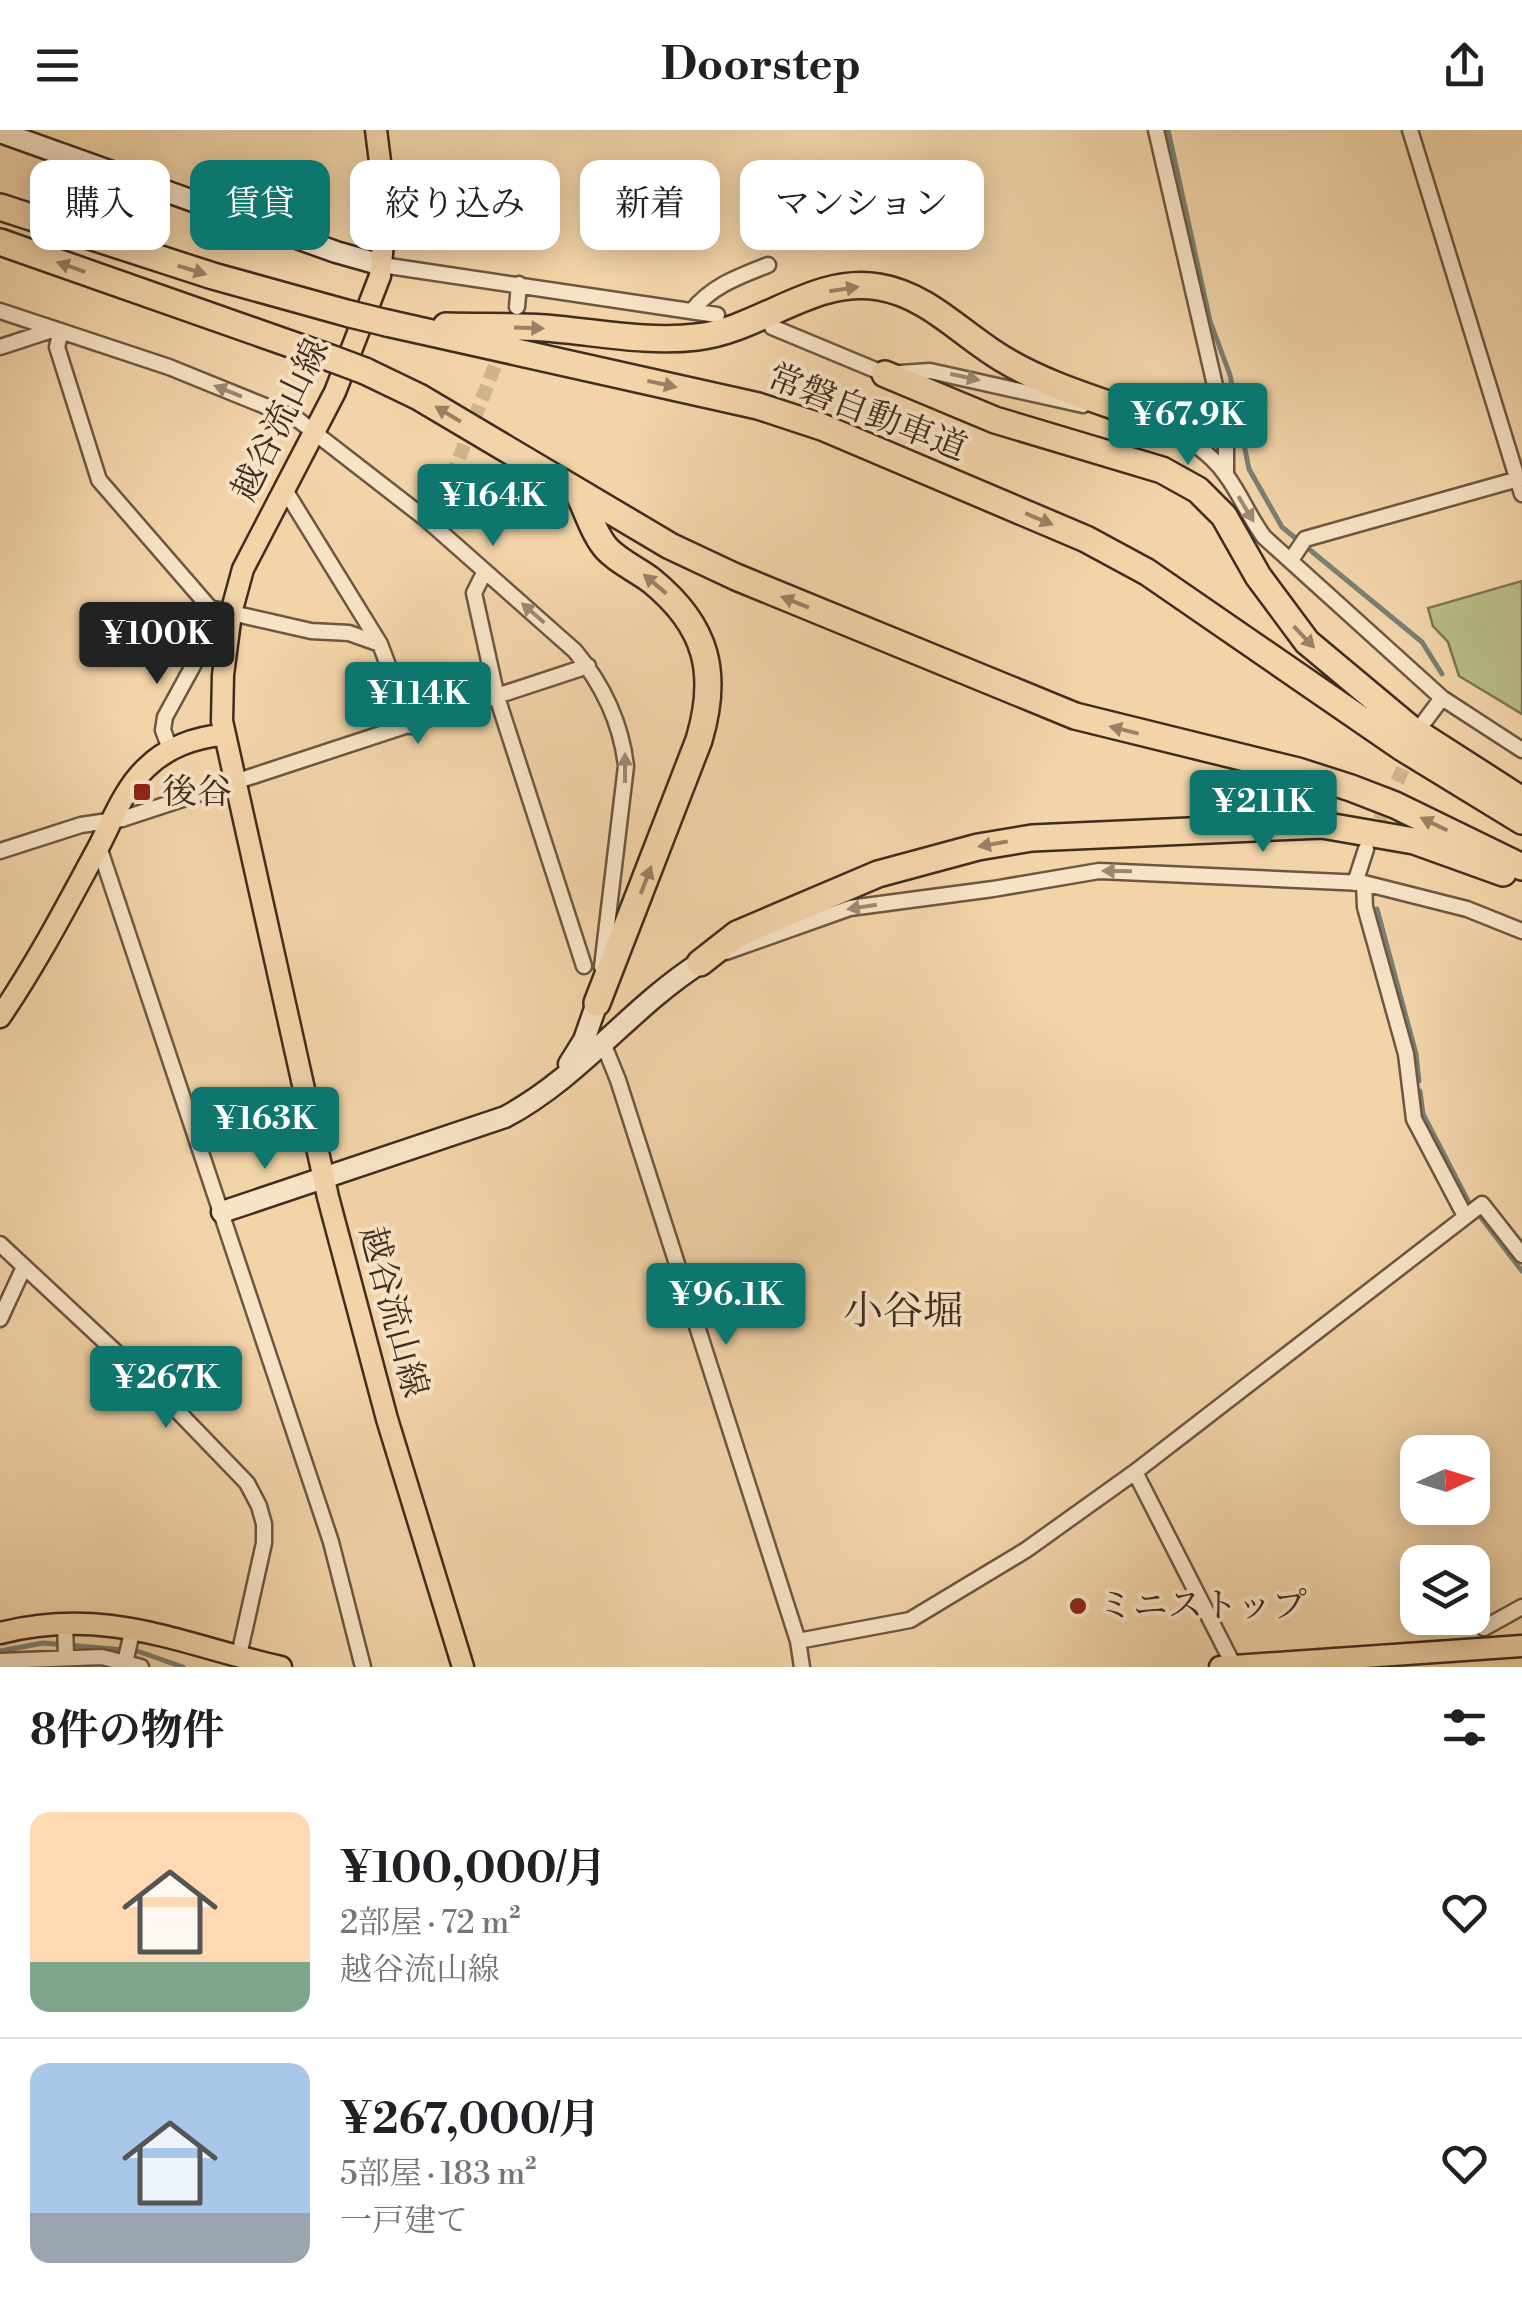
<!DOCTYPE html>
<html lang="ja">
<head>
<meta charset="utf-8">
<style>
	:root { --surface:#fff; --page:#f2f2f2; --text:#202124; --muted:#757577; --line:#e0e0e0; --accent:#0f766e }
	body { margin:0; font-family:"Libre Bodoni","Noto Serif JP",serif; background:var(--page); color:var(--text); height:100vh; display:flex; flex-direction:column; font-size:38px; white-space:nowrap }
	* { box-sizing:border-box; margin:0 }
	p { font-size:32px; color:var(--muted) }
	.icon { flex:none; width:55px; height:55px; fill:none; stroke:currentColor; stroke-width:2; stroke-linecap:round; stroke-linejoin:round }
	.map { position:relative; height:1537px; overflow:hidden }
	.side { display:flex; flex-direction:column; background:var(--surface); flex:1 }
	.side>* { flex:none }
	.top-card { position:absolute; left:30px; top:30px; width:1000px; height:90px; display:flex; gap:20px }
	.needle { width:65px; rotate:86deg }
	.controls { position:absolute; left:1400px; top:1305px; display:grid; gap:20px }
	.controls a { display:grid; place-items:center; width:90px; height:90px; border-radius:20px; background:var(--surface); box-shadow:0 5px 25px #0003; font-size:50px }
	.price { position:absolute; translate:-50% -85px; padding:0 22px; border-radius:10px; background:var(--accent); color:#fff; font-size:32px; line-height:65px; filter:drop-shadow(0 2px 5px #0008) }
	.price::after { content:''; position:absolute; left:50%; top:60px; width:30px; height:22px; margin-left:-15px; background:inherit; clip-path:polygon(0 0,100% 0,50% 100%) }
	.price.current { background:#222; color:#fff }
	ul { padding:0; list-style:none }
	li { display:flex; align-items:center; gap:30px; height:250px; padding:0 30px }
	li+li { border-top:2px solid var(--line) }
	li span { display:grid; place-items:center; flex:none; width:280px; height:200px; border-radius:20px; color:#555 }
	li>.icon { margin-inline-start:auto }
	span .icon { width:120px; height:120px; fill:#fffc; stroke-width:1 }
	li b { font-size:42px }
	h2 { display:flex; justify-content:space-between; align-items:center; height:120px; padding:0 30px; font-size:42px }
	.tag { padding:0 35px; border-radius:20px; background:var(--surface); box-shadow:0 5px 25px #0003; font-size:35px; line-height:90px }
	.tag.current { background:var(--accent); color:#fff }
	header { display:flex; justify-content:space-between; align-items:center; height:130px; padding:0 30px; background:var(--surface); font-size:45px; font-weight:700 }
	.map>svg:first-child { display:block }
	.green { fill:#b9bd88; stroke:#7d7554; stroke-width:2.5 }
	.lines { fill:none; stroke-linecap:round; stroke-linejoin:round }
	.stream { stroke:#788075; stroke-width:5 }
	.street-tunnel { stroke:#cfb38d; stroke-width:14; stroke-dasharray:14 7; stroke-linecap:butt }
	.street-casing { stroke:#6d5741; stroke-width:19 }
	.secondary-casing { stroke:#412d1f; stroke-width:25 }
	.primary-casing { stroke:#412d1f; stroke-width:25 }
	.highway-casing { stroke:#412d1f; stroke-width:30 }
	.street { stroke:#f7e3c6; stroke-width:14 }
	.secondary { stroke:#f7e3c6; stroke-width:20 }
	.primary { stroke:#f2d4a8; stroke-width:20 }
	.highway { stroke:#f2d4a8; stroke-width:25 }
	.highway-bridge-casing { stroke:#412d1f; stroke-width:30; stroke-linecap:butt }
	.highway-bridge { stroke:#f2d4a8; stroke-width:25 }
	.oneway { fill:#9a8064 }
	.oneway2 { fill:#9c8872 }
	.poi-dot { fill:#8f2418; stroke:#f7e3c6; stroke-width:4 }
	.labels { text-anchor:middle; dominant-baseline:central; stroke-width:8; stroke-linejoin:round; paint-order:stroke }
	.street-label { font-size:35px; fill:#412d1f; stroke:#f7e3c6 }
	.poi-label { font-size:35px; fill:#412d1f; stroke:#f7e3c6; text-anchor:start }
	.quarter-label { font-size:40px; fill:#412d1f; stroke:#f7e3c6 }
</style>
</head>
<body>
<header><svg class="icon" aria-label="menu" viewBox="0 0 24 24"><path d="M4 6h16M4 12h16M4 18h16"/></svg>Doorstep<svg class="icon" aria-label="share" viewBox="0 0 24 24"><path d="M12 15V3M7 8l5-5 5 5M5 13v7h14v-7"/></svg></header>
<div class="map">
<svg width="1522" height="1537" viewBox="0 0 1522 1537">
	<rect width="100%" height="100%" fill="#f2d4a8"/>
	<filter id="stains"><feTurbulence type="fractalNoise" baseFrequency=".002" numOctaves="4"/><feColorMatrix values="0 0 0 0 .2 0 0 0 0 .09 0 0 0 0 .02 0 0 0 .5 -.17"/></filter>
	<radialGradient id="worn" r=".72"><stop offset=".6" stop-color="#630" stop-opacity="0"/><stop offset="1" stop-color="#630" stop-opacity=".3"/></radialGradient>
	<path class="green" d="M1522,451V584L1459,546L1448,512L1433,496L1428,478Z"/>
	<g class="lines">
		<path class="stream" d="M1168,0L1210,191L1230,245L1249,339L1282,397L1422,512L1442,544
			M1377,779L1416,924L1419,951
			M1420,961L1423,984L1468,1071
			M1479,1085L1522,1141
			M0,1521L43,1513L137,1521L183,1537"/>
		<path class="street-tunnel" d="M444,367L503,215
			M1371,709L1412,619"/>
		<g class="street-casing">
			<path id="street" d="M1156,0L1214,251L1226,319V345
				M1410,0L1522,364
				M382,135L717,185
				M517,177L519,154
				M0,181L169,237L297,289L426,389L575,521C603,555 621,592 626,636L602,837
				M692,181C711,156 740,146 768,135
				M772,197L885,244L930,241L1083,275
				M61,201L57,217L99,350L210,478L311,501L349,503L380,514
				M0,217L55,199
				M1148,289C1176,301 1209,320 1226,345C1241,365 1249,387 1264,407L1442,568L1522,620
				M285,360L380,514L411,596
				M426,389L444,367
				M1291,430L1305,409L1522,348
				M485,441L474,463L497,567L584,836
				M1424,592L1442,568
				M170,619L163,600L165,587L212,501
				M99,717L331,1412L363,1537
				M0,721L81,695L122,689L588,536
				M1355,753L1366,719
				M1364,753L1365,777L1406,924L1414,989L1465,1086
				M726,822L850,778L993,759L1099,741L1364,753L1467,779L1522,801
				M603,913L618,950L798,1511L802,1537
				M0,1114L163,1266L247,1353L259,1376L264,1394V1413L239,1525
				M0,1189L24,1137
				M1135,1342L1234,1536
				M65,1493L66,1526
				M1484,1498L1522,1477
				M798,1511L910,1490L1026,1420L1135,1342L1482,1074L1522,1125
				M0,1531L102,1527L141,1537
				M124,1537L133,1498"/>
		</g>
		<g class="secondary-casing">
			<path id="secondary" d="M0,2L336,122L382,135
				M569,934L584,910L597,873
				M222,1082L505,987C579,948 630,878 700,833"/>
		</g>
		<g class="primary-casing">
			<path id="primary" d="M376,0L386,79L380,146L335,262L243,439L231,483L223,545L222,591L328,1067L387,1289L463,1537
				M0,887C37,833 67,775 98,718C112,691 124,659 146,638C166,618 195,607 223,605
				M0,1503C108,1476 179,1514 281,1537
				M1220,1537L1522,1516"/>
		</g>
		<g class="highway-casing">
			<path id="highway" d="M0,77L213,146L350,184
				M0,112L333,229
				M387,193L758,276L822,297L1086,409L1147,442L1401,617L1522,691
				M446,196C479,197 513,196 545,198C596,202 647,213 697,207C760,200 813,146 879,157C928,165 962,205 1003,229C1047,256 1102,271 1151,289
				M365,241L419,267L670,416L736,447L1075,586L1298,641L1351,658L1395,675L1522,737
				M885,244L995,290L1162,340L1198,360L1224,386L1258,446L1307,512L1410,598L1522,670
				M578,363C587,380 594,405 607,419C619,432 638,440 652,451C707,496 719,543 699,610L597,873
				M700,833L737,804L878,744L978,717L1032,708L1322,695L1414,711L1503,743"/>
		</g>
		<use href="#street" class="street"/>
		<use href="#secondary" class="secondary"/>
		<use href="#primary" class="primary"/>
		<use href="#highway" class="highway"/>
		<g class="highway-bridge-casing">
			<path id="highway-bridge" d="M350,184L387,193
				M333,229L365,241"/>
		</g>
		<use href="#highway-bridge" class="highway-bridge"/>
	</g>
	<defs><path id="oneway-solid" d="M-6-.8H1V-3.2L6.5 0L1 3.2V.8H-6Z" transform="scale(2.5)"/></defs>
	<g class="oneway">
		<use href="#oneway-solid" transform="translate(71 137) rotate(-161)"/>
		<use href="#oneway-solid" transform="translate(192 140) rotate(17)"/>
		<use href="#oneway-solid" transform="translate(844 159) rotate(-9)"/>
		<use href="#oneway-solid" transform="translate(529 198) rotate(2)"/>
		<use href="#oneway-solid" transform="translate(662 254) rotate(12)"/>
		<use href="#oneway-solid" transform="translate(448 284) rotate(-149)"/>
		<use href="#oneway-solid" transform="translate(1039 389) rotate(23)"/>
		<use href="#oneway-solid" transform="translate(655 454) rotate(-140)"/>
		<use href="#oneway-solid" transform="translate(795 472) rotate(-158)"/>
		<use href="#oneway-solid" transform="translate(1304 507) rotate(46)"/>
		<use href="#oneway-solid" transform="translate(1124 600) rotate(-166)"/>
		<use href="#oneway-solid" transform="translate(1434 694) rotate(-154)"/>
		<use href="#oneway-solid" transform="translate(993 714) rotate(170)"/>
		<use href="#oneway-solid" transform="translate(646 750) rotate(-69)"/>
	</g>
	<g class="oneway2">
		<use href="#oneway-solid" transform="translate(965 247) rotate(12)"/>
		<use href="#oneway-solid" transform="translate(228 261) rotate(-158)"/>
		<use href="#oneway-solid" transform="translate(1246 379) rotate(59)"/>
		<use href="#oneway-solid" transform="translate(533 483) rotate(-139)"/>
		<use href="#oneway-solid" transform="translate(625 638) rotate(-90)"/>
		<use href="#oneway-solid" transform="translate(1117 741) rotate(-179)"/>
		<use href="#oneway-solid" transform="translate(862 777) rotate(171)"/>
	</g>
	<g class="poi-dot">
		<rect x="132" y="652" width="20" height="20" rx="5"/>
		<circle cx="1078" cy="1476" r="10"/>
	</g>
	<g class="labels">
		<g class="street-label">
			<text transform="translate(867 283) rotate(21)">常磐自動車道</text>
			<text transform="translate(281 290) rotate(-64)">越谷流山線</text>
			<text transform="translate(393 1182) rotate(75)">越谷流山線</text>
		</g>
		<g class="poi-label">
			<text x="162" y="662">後谷</text>
			<text x="1098" y="1476">ミニストップ</text>
		</g>
		<g class="quarter-label">
			<text x="903" y="1182">小谷堀</text>
		</g>
	</g>
	<rect width="100%" height="100%" filter="url(#stains)"/>
	<rect width="100%" height="100%" fill="url(#worn)"/>
</svg>
<div class="controls">
<a><svg class="needle" viewBox="-14 -14 28 28"><path d="M0-13l5 13h-10z" fill="#e53935"/><path d="M0 13l5-13h-10z" fill="#757577"/></svg></a>
<a><svg class="icon" aria-label="layers" viewBox="0 0 24 24"><path d="M12 4l9 5-9 5-9-5zM3 14l9 5 9-5"/></svg></a>
</div>
<b class="price" style="left:1188px;top:338px">¥67.9K</b>
<b class="price" style="left:493px;top:419px">¥164K</b>
<b class="price current" style="left:157px;top:557px">¥100K</b>
<b class="price" style="left:418px;top:617px">¥114K</b>
<b class="price" style="left:1263px;top:725px">¥211K</b>
<b class="price" style="left:265px;top:1042px">¥163K</b>
<b class="price" style="left:726px;top:1218px">¥96.1K</b>
<b class="price" style="left:166px;top:1301px">¥267K</b>
<div class="top-card">
<a class="tag">購入</a>
<a class="tag current">賃貸</a>
<a class="tag">絞り込み</a>
<a class="tag">新着</a>
<a class="tag">マンション</a>
</div>
</div>
<section class="side">
<h2>8件の物件<svg class="icon" aria-label="filters" viewBox="0 0 24 24"><path d="M4 7h16M4 17h16"/><circle cx="9" cy="7" r="2"/><circle cx="15" cy="17" r="2"/></svg></h2>
<ul>
<li><span style="background:linear-gradient(#ffd9b3 75%,#7fa58c 0)"><svg class="icon" aria-label="home" viewBox="0 0 24 24"><path d="M3 11l9-7 9 7M6 9v11h12V9"/></svg></span><div><b>¥100,000/月</b><p>2部屋 · 72 m²</p><p>越谷流山線</p></div><svg class="icon" aria-label="heart" viewBox="0 0 24 24"><path d="M12 20l-8-8c-3-5 5-10 8-4 3-6 11-1 8 4z"/></svg></li>
<li><span style="background:linear-gradient(#a9c7e8 75%,#9aa5b1 0)"><svg class="icon" aria-label="home" viewBox="0 0 24 24"><path d="M3 11l9-7 9 7M6 9v11h12V9"/></svg></span><div><b>¥267,000/月</b><p>5部屋 · 183 m²</p><p>一戸建て</p></div><svg class="icon" aria-label="heart" viewBox="0 0 24 24"><path d="M12 20l-8-8c-3-5 5-10 8-4 3-6 11-1 8 4z"/></svg></li>
</ul>
</section>
</body>
</html>
